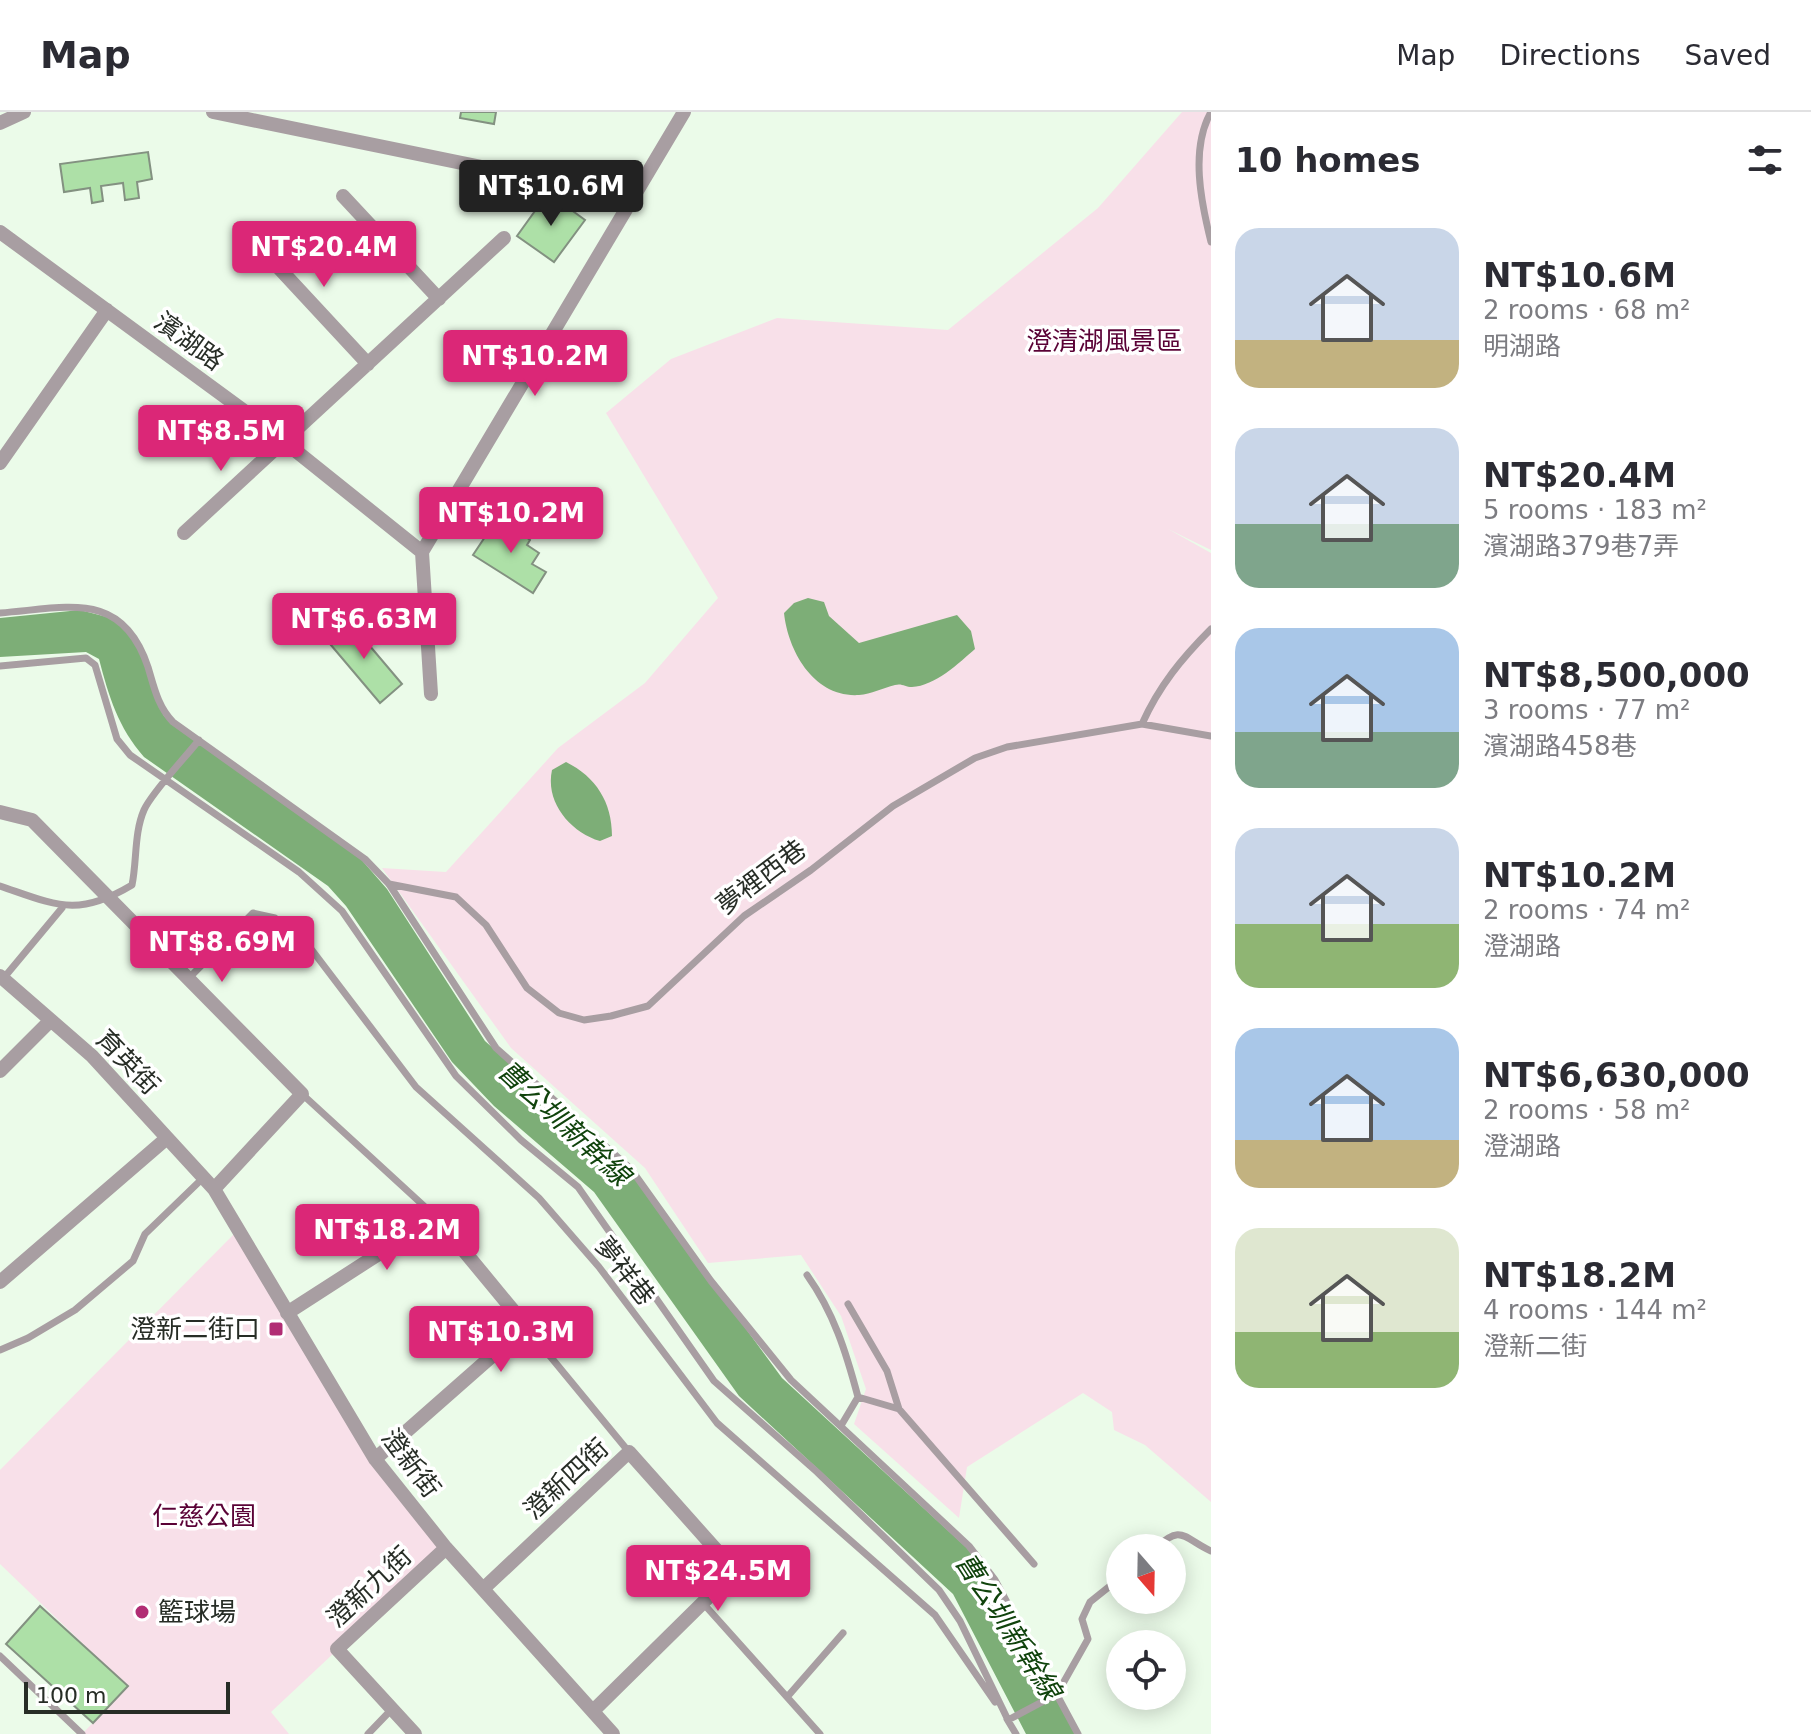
<!DOCTYPE html>
<html lang="en">
<head>
<meta charset="utf-8">
<style>
	:root { --surface:#fff; --page:#f7f7f7; --text:#2b2b33; --muted:#7c7c81; --line:#e1e1e2; --accent:#db2777 }
	body { margin:0; font-family:"DejaVu Sans","Noto Sans TC",sans-serif; background:var(--page); color:var(--text); height:100vh; display:flex; flex-direction:column; font-size:30px; white-space:nowrap }
	* { box-sizing:border-box; margin:0 }
	p { font-size:26px; color:var(--muted) }
	.icon { flex:none; width:44px; height:44px; fill:none; stroke:currentColor; stroke-width:2; stroke-linecap:round; stroke-linejoin:round }
	.map { position:relative; flex:1; overflow:hidden }
	.sheet { display:flex; flex-direction:column; background:var(--surface); width:600px }
	.sheet>* { flex:none }
	.needle { width:52px; rotate:160deg }
	.buttons { position:absolute; left:1106px; top:1422px; display:grid; gap:16px }
	.buttons a { display:grid; place-items:center; width:80px; height:80px; border-radius:50%; background:var(--surface); box-shadow:0 4px 20px #0003; font-size:40px }
	.scale { position:absolute; left:24px; bottom:20px; width:206px; box-sizing:border-box; padding-left:8px; border:4px solid #272d26; border-top:0; font-size:22px; line-height:28px; white-space:nowrap; color:#272d26; -webkit-text-stroke:6px #fff; paint-order:stroke }
	.price { position:absolute; translate:-50% -68px; padding:0 18px; border-radius:8px; background:var(--accent); color:#fff; font-size:26px; line-height:52px; filter:drop-shadow(0 2px 4px #0008) }
	.price::after { content:''; position:absolute; left:50%; top:48px; width:24px; height:18px; margin-left:-12px; background:inherit; clip-path:polygon(0 0,100% 0,50% 100%) }
	.price.current { background:#222; color:#fff }
	ul { padding:0; list-style:none }
	li { display:flex; align-items:center; gap:24px; height:200px; padding:0 24px }
	li span { display:grid; place-items:center; flex:none; width:224px; height:160px; border-radius:24px; color:#555 }
	li>.icon { margin-inline-start:auto }
	span .icon { width:96px; height:96px; fill:#fffc; stroke-width:1 }
	li b { font-size:34px }
	h2 { display:flex; justify-content:space-between; align-items:center; height:96px; padding:0 24px; font-size:34px }
	header { display:flex; align-items:center; gap:48px; box-sizing:border-box; height:112px; padding:0 40px; background:var(--surface); border-bottom:2px solid var(--line) }
	header strong { font-size:38px }
	nav { display:flex; gap:44px; margin-inline-start:auto; font-size:28px }
	main { display:flex; flex:1; min-height:0 }
	.map>svg:first-child { display:block }
	.green { fill:#f8e0e9 }
	.water { fill:#7dae77 }
	.building { fill:#ade0a7; stroke:#839181; stroke-width:2 }
	.lines { fill:none; stroke-linecap:round; stroke-linejoin:round }
	.service { stroke:#a89ea2; stroke-width:7 }
	.minor { stroke:#a89ea2; stroke-width:14 }
	.poi-dot { fill:#b12d74; stroke:#fff; stroke-width:3 }
	.labels { text-anchor:middle; dominant-baseline:central; stroke-width:7; stroke-linejoin:round; paint-order:stroke }
	.street-label { font-size:26px; fill:#272d26; stroke:#fff }
	.park-label { font-size:26px; fill:#5a0236; stroke:#fff }
	.poi-label { font-size:26px; fill:#272d26; stroke:#fff; text-anchor:end }
	.water-label { font-size:28px; font-style:italic; fill:#10430c; stroke:#fff }
</style>
</head>
<body>
<header>
<strong>Map</strong>
<nav><a>Map</a><a>Directions</a><a>Saved</a></nav>
</header>
<main>
<div class="map">
<svg width="1211" height="1622" viewBox="0 0 1211 1622">
	<rect width="100%" height="100%" fill="#ebfbe9"/>
	<path class="green" d="M1182,0H1211V438L1168,417L1211,441V1390L1145,1333L1114,1318L1112,1300L1083,1281L967,1355L959,1406L854,1312L866,1277L841,1204L801,1143L708,1151L645,1056L511,936L382,756L446,760L558,636L645,571L718,486L606,301L671,247L777,206L948,218L1098,96Z
		M238,1118L375,1347L446,1436L271,1600L289,1622H82L128,1575L0,1452V1358Z"/>
	<path class="water" d="M808,486L824,490L829,504L859,531L957,503L971,519L975,537C959,551 935,574 912,575C905,575 902,571 895,573C883,576 871,582 859,583C814,586 788,539 784,501L794,491Z
		M80,498L107,505L124,515L136,530L164,604L360,746L387,777L485,929L629,1057L782,1266L967,1436L992,1468L1075,1622H1026L953,1482L739,1284L594,1080L494,994L452,950L346,794L328,774L144,645C118,615 109,585 99,547L86,540L0,545V506Z
		M566,650C596,665 612,690 612,724L600,729C570,720 545,690 552,658Z"/>
	<path class="building" d="M461,0H496L494,12L460,6Z
		M148,40L152,67L137,70L139,86L125,88L123,71L101,74L103,89L92,91L90,76L64,80L60,52Z
		M548,81L585,108L554,150L517,124Z
		M499,404L530,428L527,433L539,441L532,452L546,460L533,481L473,443Z
		M347,507L402,572L380,591L325,526Z
		M40,1494L128,1574L93,1611L6,1532Z"/>
	<g class="lines">
		<path class="service" d="M1211,0C1190,37 1201,90 1211,130
			M0,501C67,496 122,477 148,555C154,575 158,595 173,610L365,747L389,772L496,936L631,1057L711,1169L791,1268L969,1434L995,1468L1078,1622
			M0,554L86,546L95,553L117,627L130,643L299,760L342,799L456,964L521,1028L578,1075L714,1269L817,1360L939,1478L960,1509L1008,1608L1057,1582L1088,1527L1082,1507L1090,1490L1120,1466
			M1142,612C1159,574 1182,546 1211,517
			M389,772L456,785L486,813L527,876L559,901L584,908L611,904L648,894L744,804L811,758L893,694L975,646L1007,635L1142,612L1211,624
			M0,774C56,793 77,806 132,773C137,749 134,721 144,698C152,680 185,646 199,628
			M189,866L253,801L275,806L302,825L416,975L539,1086L599,1155L717,1311L935,1503L995,1590
			M2,868L62,796
			M302,982L436,1105
			M807,1163C834,1201 846,1240 858,1285L842,1312
			M848,1192L887,1259L899,1297
			M526,1215L629,1340
			M0,1238L28,1226L75,1198L133,1149L145,1122L203,1066
			M858,1285L899,1297L1034,1452
			M1156,1436C1182,1411 1184,1427 1211,1439
			M702,1490L820,1622
			M0,1544L82,1622
			M788,1584L843,1521
			M1007,1607L1016,1622
			M368,1622L392,1597"/>
		<path class="minor" d="M213,0L632,86
			M0,11L24,0
			M343,84L439,187
			M0,120L266,315L422,440
			M252,127L368,252
			M0,351L107,198
			M184,421L504,126
			M431,582L422,440L684,0
			M0,700L32,708L302,982L214,1077
			M0,864L92,944L214,1077L375,1347L446,1436L613,1622
			M0,959L50,909
			M0,1170L167,1026
			M287,1201L436,1105L526,1214L375,1347
			M483,1477L629,1340L735,1459L593,1599
			M415,1622L337,1537L446,1436"/>
	</g>
	<g class="poi-dot">
		<rect x="268" y="1209" width="16" height="16" rx="4"/>
		<circle cx="142" cy="1500" r="8"/>
	</g>
	<g class="labels">
		<g class="street-label">
			<text transform="translate(189 229) rotate(36)">濱湖路</text>
			<text transform="translate(761 765) rotate(-37)">夢裡西巷</text>
			<text transform="translate(128 950) rotate(46)">育英街</text>
			<text transform="translate(625 1159) rotate(52)">夢祥巷</text>
			<text transform="translate(411 1351) rotate(53)">澄新街</text>
			<text transform="translate(566 1367) rotate(-43)">澄新四街</text>
			<text transform="translate(369 1475) rotate(-43)">澄新九街</text>
		</g>
		<g class="park-label">
			<text x="1104" y="229">澄清湖風景區</text>
			<text x="204" y="1404">仁慈公園</text>
		</g>
		<g class="poi-label">
			<text x="260" y="1217">澄新二街口</text>
			<text x="158" y="1500" text-anchor="start">籃球場</text>
		</g>
		<g class="water-label">
			<text transform="translate(564 1011) rotate(43)">曹公圳新幹線</text>
			<text transform="translate(1008 1514) rotate(57)">曹公圳新幹線</text>
		</g>
	</g>
</svg>
<div class="buttons">
<a><svg class="needle" viewBox="-14 -14 28 28"><path d="M0-13l5 13h-10z" fill="#e53935"/><path d="M0 13l5-13h-10z" fill="#7c7c81"/></svg></a>
<a><svg class="icon" aria-label="locate" viewBox="0 0 24 24"><circle cx="12" cy="12" r="6"/><path d="M12 2v4M12 18v4M2 12h4M18 12h4"/></svg></a>
</div>
<div class="scale">100 m</div>
<b class="price current" style="left:551px;top:116px">NT$10.6M</b>
<b class="price" style="left:324px;top:177px">NT$20.4M</b>
<b class="price" style="left:535px;top:286px">NT$10.2M</b>
<b class="price" style="left:221px;top:361px">NT$8.5M</b>
<b class="price" style="left:511px;top:443px">NT$10.2M</b>
<b class="price" style="left:364px;top:549px">NT$6.63M</b>
<b class="price" style="left:222px;top:872px">NT$8.69M</b>
<b class="price" style="left:387px;top:1160px">NT$18.2M</b>
<b class="price" style="left:501px;top:1262px">NT$10.3M</b>
<b class="price" style="left:718px;top:1501px">NT$24.5M</b>
</div>
<section class="sheet">
<h2>10 homes<svg class="icon" aria-label="filters" viewBox="0 0 24 24"><path d="M4 7h16M4 17h16"/><circle cx="9" cy="7" r="2"/><circle cx="15" cy="17" r="2"/></svg></h2>
<ul>
<li><span style="background:linear-gradient(#c9d6e8 70%,#c2b280 0)"><svg class="icon" aria-label="home" viewBox="0 0 24 24"><path d="M3 11l9-7 9 7M6 9v11h12V9"/></svg></span><div><b>NT$10.6M</b><p>2 rooms · 68 m²</p><p>明湖路</p></div></li>
<li><span style="background:linear-gradient(#c9d6e8 60%,#7fa58c 0)"><svg class="icon" aria-label="home" viewBox="0 0 24 24"><path d="M3 11l9-7 9 7M6 9v11h12V9"/></svg></span><div><b>NT$20.4M</b><p>5 rooms · 183 m²</p><p>濱湖路379巷7弄</p></div></li>
<li><span style="background:linear-gradient(#a9c7e8 65%,#7fa58c 0)"><svg class="icon" aria-label="home" viewBox="0 0 24 24"><path d="M3 11l9-7 9 7M6 9v11h12V9"/></svg></span><div><b>NT$8,500,000</b><p>3 rooms · 77 m²</p><p>濱湖路458巷</p></div></li>
<li><span style="background:linear-gradient(#c9d6e8 60%,#8fb573 0)"><svg class="icon" aria-label="home" viewBox="0 0 24 24"><path d="M3 11l9-7 9 7M6 9v11h12V9"/></svg></span><div><b>NT$10.2M</b><p>2 rooms · 74 m²</p><p>澄湖路</p></div></li>
<li><span style="background:linear-gradient(#a9c7e8 70%,#c2b280 0)"><svg class="icon" aria-label="home" viewBox="0 0 24 24"><path d="M3 11l9-7 9 7M6 9v11h12V9"/></svg></span><div><b>NT$6,630,000</b><p>2 rooms · 58 m²</p><p>澄湖路</p></div></li>
<li><span style="background:linear-gradient(#dfe7d0 65%,#8fb573 0)"><svg class="icon" aria-label="home" viewBox="0 0 24 24"><path d="M3 11l9-7 9 7M6 9v11h12V9"/></svg></span><div><b>NT$18.2M</b><p>4 rooms · 144 m²</p><p>澄新二街</p></div></li>
</ul>
</section>
</main>
</body>
</html>
